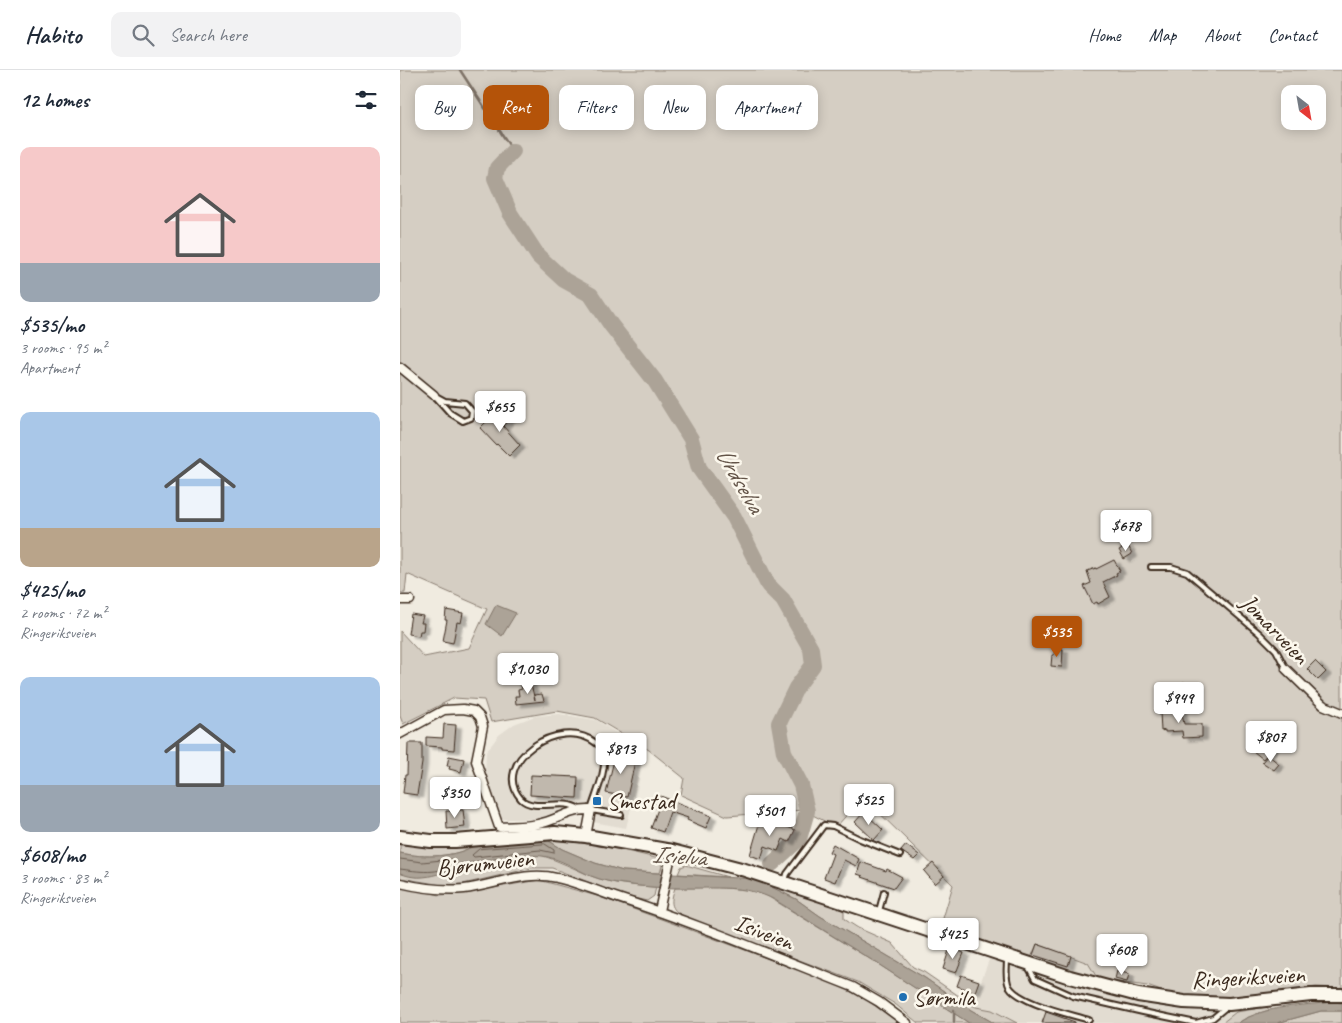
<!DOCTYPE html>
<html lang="en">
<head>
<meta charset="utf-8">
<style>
	:root { --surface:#fff; --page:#f2f2f3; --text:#1f2937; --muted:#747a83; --line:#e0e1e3; --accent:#b45309 }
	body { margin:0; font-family:Caveat,sans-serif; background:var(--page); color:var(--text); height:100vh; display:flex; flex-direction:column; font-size:19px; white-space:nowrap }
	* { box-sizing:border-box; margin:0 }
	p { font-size:16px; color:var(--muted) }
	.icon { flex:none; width:28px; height:28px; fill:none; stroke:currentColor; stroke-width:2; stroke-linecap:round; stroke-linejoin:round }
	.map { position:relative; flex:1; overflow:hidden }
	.sheet { display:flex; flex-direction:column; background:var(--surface); width:400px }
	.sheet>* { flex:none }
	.banner { position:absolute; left:15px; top:15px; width:475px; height:45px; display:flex; gap:10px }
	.needle { width:32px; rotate:149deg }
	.controls { position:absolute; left:881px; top:15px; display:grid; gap:10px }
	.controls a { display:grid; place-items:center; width:45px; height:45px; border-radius:10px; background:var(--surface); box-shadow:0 2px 12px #0003; font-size:25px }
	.price { position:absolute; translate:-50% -42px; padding:0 11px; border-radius:5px; background:#fff; color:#222; font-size:16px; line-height:32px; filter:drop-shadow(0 1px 2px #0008) }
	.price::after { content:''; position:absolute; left:50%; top:30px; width:15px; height:11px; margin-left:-8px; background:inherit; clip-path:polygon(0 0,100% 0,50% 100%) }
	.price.on { background:var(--accent); color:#fff }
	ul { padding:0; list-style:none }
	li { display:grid; align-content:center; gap:10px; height:265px; padding:0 20px }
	li span { display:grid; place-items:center; height:155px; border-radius:10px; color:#555 }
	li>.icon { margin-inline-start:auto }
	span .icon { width:90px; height:90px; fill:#fffc; stroke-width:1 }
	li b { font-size:21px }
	h2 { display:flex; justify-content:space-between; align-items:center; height:60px; padding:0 20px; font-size:21px }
	.tag { padding:0 18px; border-radius:10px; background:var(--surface); box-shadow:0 2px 12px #0003; font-size:18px; line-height:45px }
	.tag.on { background:var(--accent); color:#fff }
	header { display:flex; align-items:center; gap:30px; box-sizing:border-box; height:70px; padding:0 25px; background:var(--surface); border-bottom:1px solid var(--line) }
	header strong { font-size:24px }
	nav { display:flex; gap:28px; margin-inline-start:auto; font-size:18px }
	.search { width:350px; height:45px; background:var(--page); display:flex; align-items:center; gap:12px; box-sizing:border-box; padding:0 18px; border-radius:10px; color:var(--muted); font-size:19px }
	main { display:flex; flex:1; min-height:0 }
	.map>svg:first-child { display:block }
	.built { fill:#e2dcd1 }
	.green { fill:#d5cec3; stroke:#887c70; fill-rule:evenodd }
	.water { fill:#aca397; stroke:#7f7367 }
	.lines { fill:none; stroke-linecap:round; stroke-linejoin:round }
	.shore { stroke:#685a4e; stroke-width:1 }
	.stream { stroke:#7f7367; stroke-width:2.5 }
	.river { stroke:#aca397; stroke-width:16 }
	.building { fill:#c0b8ad; stroke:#3b2a1e; filter:url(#shadow) }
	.lane-casing { stroke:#3b2a1e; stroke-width:8 }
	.street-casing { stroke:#3b2a1e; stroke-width:11 }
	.primary-casing { stroke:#3b2a1e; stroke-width:16 }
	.lane { stroke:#fbf7ec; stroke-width:4 }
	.street { stroke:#fbf7ec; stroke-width:8 }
	.primary { stroke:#fbf7ec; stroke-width:12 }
	.poi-dot { fill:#1f6fb2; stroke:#fbf7ec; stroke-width:2 }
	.labels { text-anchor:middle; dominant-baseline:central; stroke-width:5; stroke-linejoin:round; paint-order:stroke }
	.street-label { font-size:24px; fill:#3b2a1e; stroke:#fbf7ec }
	.poi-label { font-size:24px; fill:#3b2a1e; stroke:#fbf7ec; text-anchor:start }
	.water-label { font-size:25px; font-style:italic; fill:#635448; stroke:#fbf7ec }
</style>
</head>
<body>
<header>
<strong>Habito</strong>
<div class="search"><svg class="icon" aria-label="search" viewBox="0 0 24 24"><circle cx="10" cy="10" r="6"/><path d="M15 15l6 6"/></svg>Search here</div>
<nav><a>Home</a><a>Map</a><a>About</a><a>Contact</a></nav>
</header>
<main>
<section class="sheet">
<h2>12 homes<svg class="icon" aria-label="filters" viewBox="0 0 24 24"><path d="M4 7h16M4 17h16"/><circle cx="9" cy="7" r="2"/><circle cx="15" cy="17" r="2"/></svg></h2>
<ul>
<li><span style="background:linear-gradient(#f6c9c9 75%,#9aa5b1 0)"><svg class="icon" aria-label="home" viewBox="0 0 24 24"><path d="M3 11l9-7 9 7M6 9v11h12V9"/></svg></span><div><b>$535/mo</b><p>3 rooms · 95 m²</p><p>Apartment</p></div></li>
<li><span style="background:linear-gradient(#a9c7e8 75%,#b9a48a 0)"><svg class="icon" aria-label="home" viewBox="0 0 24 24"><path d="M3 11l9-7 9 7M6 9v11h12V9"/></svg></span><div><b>$425/mo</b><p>2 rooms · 72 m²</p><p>Ringeriksveien</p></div></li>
<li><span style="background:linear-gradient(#a9c7e8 70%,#9aa5b1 0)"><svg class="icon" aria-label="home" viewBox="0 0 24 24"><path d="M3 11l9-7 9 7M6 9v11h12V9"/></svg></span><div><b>$608/mo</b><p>3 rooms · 83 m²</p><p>Ringeriksveien</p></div></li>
</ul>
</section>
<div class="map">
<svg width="942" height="953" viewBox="0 0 942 953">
	<defs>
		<filter id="shadow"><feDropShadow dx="5.5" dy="3" stdDeviation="1" flood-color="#0004"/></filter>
	</defs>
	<rect width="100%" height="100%" fill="#f0ebe0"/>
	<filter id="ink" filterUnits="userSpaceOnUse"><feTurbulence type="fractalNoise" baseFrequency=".02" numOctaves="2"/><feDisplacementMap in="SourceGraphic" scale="10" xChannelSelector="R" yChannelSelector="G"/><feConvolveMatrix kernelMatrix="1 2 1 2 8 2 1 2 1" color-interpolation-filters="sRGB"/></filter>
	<g filter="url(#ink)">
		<path class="built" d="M159,644L196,650L245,681L226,758L193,752L185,743L169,737L137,749H102L85,705L86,682L99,665L114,654L135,646Z
			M637,874L688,893L696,906L702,909L652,896L631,888Z
			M590,887L651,908L721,928L799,941L836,942L822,953H617L603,945L572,935Z"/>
		<path class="green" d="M0,0H942V918L916,917L840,927L813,928L789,927L764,922L747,916L703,910L696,906L688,893L637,874L631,888L541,855L553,815L463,727L436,757L403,740L327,746L281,725L284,708L249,680L195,648L157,641L91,652L84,630L54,628L3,654L0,646V561L24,587L69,578L87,539L7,504L5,523H0ZM890,24H918V51H890Z
			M146,769C184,772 222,779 259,789L262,796L260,803L223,801L195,793L162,779Z
			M0,773C26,777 51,777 77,774C55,788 25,788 0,783Z
			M141,785C159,791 175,799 191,806C211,814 235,816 256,817L254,826L247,831L225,826L152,798H132L63,814L42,815L0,808V803L2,804L45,803L74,792Z
			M286,795L328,807L278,804L281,797Z
			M355,809L406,825L444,841V849L458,858L492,873L513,897L524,902L572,935L576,937L592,940L617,953H594L571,940L525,908L420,846L396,829Z
			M139,810L197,826L261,849L426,910L464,928L499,953H0V817L40,825L63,823Z
			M310,817L351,820L364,824L478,894L569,953H518L495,934L458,912L292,850C275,842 267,839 275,818Z
			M867,937L869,940L846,948L838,953H822L836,942Z
			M921,941H942V953H877Z"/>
		<path class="water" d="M96,535L116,543L102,566L86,554Z
			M146,769L162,779L195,793L223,801L355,809L396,829L420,846L525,908L571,940L594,953H569L478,894L375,830C345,814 314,819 282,818C263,818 243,817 224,814C214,813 201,810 191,806C176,799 159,788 142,786C128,784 87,789 73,792C50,798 25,815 0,803V783C25,788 55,788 77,774Z
			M933,932L942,933V941H921L877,953H838C866,935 901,936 933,932Z"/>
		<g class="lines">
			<path class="shore" d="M145,774L154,780V783L140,780L74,787L72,785L79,779Z
				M0,789L22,792L52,789L54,792C41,806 17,801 0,799"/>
			<path class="stream" d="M60,0L113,81
				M554,953V940"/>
			<path class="river" d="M113,81L97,98L95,108L110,143L138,186L164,210L191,225L211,255L255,311L291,369L299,398L334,447L368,515L383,530L411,579L413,595L396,618L379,653L384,682L401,715L407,741L399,769L372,794"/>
		</g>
		<path class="building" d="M101,339L110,348L103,356L120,375L109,386L97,374L96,375L80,358L91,347L92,348Z
			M728,475L732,484L724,489L719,480Z
			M714,490L720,501L716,503L717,505L703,512L710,527L698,534L697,532L693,534L684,516L691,513L687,501L696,498V499Z
			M46,540L63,543L61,553L57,552L53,573L43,571L47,550H45Z
			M11,544L23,546L21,553H24L23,561H20L19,566L8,564Z
			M655,578L663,579L662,597L651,596L652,585H654Z
			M915,591L926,602L918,610L907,599Z
			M130,611L135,630L134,625L142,624L144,631L116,634L115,626H119L118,620L122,619L120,613Z
			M783,612L798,616L795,629L779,625Z
			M781,639L784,654H802V667L783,668L782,661L765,662V660L761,661L760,642Z
			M44,654L56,655L54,680L42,679V677L26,676V667L43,668Z
			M859,664L874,676L863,689L848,677Z
			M8,673H22V693L17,725L3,723L5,705H7Z
			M216,682L236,687L227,727L206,723Z
			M868,685L879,694L874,700L862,692Z
			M49,686L64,689L61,702L49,699L50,696H47Z
			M131,705L178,707L177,728L130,725Z
			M74,708L76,722L57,725L55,713H59V711Z
			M258,725L311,746L306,758L287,750L288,748L270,742L263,762L251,758L258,739L254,737Z
			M59,737V740H63L65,757L47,759L46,741H52V738Z
			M464,742L483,760L474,770L455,752Z
			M368,749L395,760L389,772L383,769L378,781L365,776L361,789L350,785L360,751L367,753Z
			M433,774L459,789L456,796L444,790L435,812L424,808L433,784L429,782Z
			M506,775L519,785L514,790L501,781Z
			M461,792L486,801L487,799L502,807L494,818L462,807L463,806L457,804Z
			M533,793L544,806L535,814L524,801Z
			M637,874L671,886L668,896L633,885Z
			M550,877L564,883L556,903L543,899Z
			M717,901L729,904L727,912L715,909Z
			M561,905L579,911L575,922L557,916Z
			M646,942L675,952V953H642Z"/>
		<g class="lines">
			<g class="lane-casing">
				<path id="lane" d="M34,325L45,331L65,333L72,341L71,348L63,351L50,343Z
					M751,497H771L787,502L859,563L876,580L886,599
					M179,739C163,727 135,743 121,729C89,693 159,644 196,673C200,676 204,679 204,685C206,703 196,723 191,740L221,745
					M385,811L387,804L424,755L433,756L460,769L500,785
					M479,841L484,822
					M607,889C607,898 605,908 609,916C620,934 670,944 689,950
					M629,898L635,909L673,926L743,942L796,953L813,948L825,938"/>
			</g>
			<g class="street-casing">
				<path id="street" d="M0,297L34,325
					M0,530H10
					M886,599L923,635L942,643
					M0,664L44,640L63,639L74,641L80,647L83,656L76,691L99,757C111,756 126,757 138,754C158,750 169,739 191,740L186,766
					M0,813C21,818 42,821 64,819C95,815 126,800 157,808C176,812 197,821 215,827C296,853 374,886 453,917L479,932L507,953
					M259,841L272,781"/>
			</g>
			<g class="primary-casing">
				<path id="primary" d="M0,767L31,771H55L155,763L186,766L272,781L345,800L670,907L738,925L784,932L829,934L911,925H942"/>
			</g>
			<use href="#lane" class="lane"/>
			<use href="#street" class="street"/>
			<use href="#primary" class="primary"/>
		</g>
	</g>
	<g class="poi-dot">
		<rect x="192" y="726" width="10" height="10" rx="2.5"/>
		<circle cx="503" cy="927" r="5"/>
	</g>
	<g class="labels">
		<g class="street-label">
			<text transform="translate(875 559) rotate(46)">Jomarveien</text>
			<text transform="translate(85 793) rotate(-6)">Bjørumveien</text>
			<text transform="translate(364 862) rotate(21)">Isiveien</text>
			<text transform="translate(848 907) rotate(-3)">Ringeriksveien</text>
		</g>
		<g class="poi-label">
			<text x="207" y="731">Smestad</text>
			<text x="513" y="927">Sørmila</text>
		</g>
		<g class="water-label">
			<text transform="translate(340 410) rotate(60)">Urdselva</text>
			<text transform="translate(279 786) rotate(4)">Isielva</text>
		</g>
	</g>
</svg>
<div class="controls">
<a><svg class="needle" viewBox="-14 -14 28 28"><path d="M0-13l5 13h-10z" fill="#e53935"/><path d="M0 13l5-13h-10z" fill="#747a83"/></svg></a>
</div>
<b class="price" style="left:100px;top:363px">$655</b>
<b class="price" style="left:726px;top:482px">$678</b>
<b class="price on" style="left:657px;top:588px">$535</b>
<b class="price" style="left:128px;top:625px">$1,030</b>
<b class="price" style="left:779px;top:654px">$949</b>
<b class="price" style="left:871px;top:693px">$807</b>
<b class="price" style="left:221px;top:705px">$813</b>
<b class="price" style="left:55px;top:749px">$350</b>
<b class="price" style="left:469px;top:756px">$525</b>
<b class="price" style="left:370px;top:767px">$501</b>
<b class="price" style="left:553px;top:890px">$425</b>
<b class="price" style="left:722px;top:906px">$608</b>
<div class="banner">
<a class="tag">Buy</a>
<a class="tag on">Rent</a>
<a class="tag">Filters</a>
<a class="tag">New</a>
<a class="tag">Apartment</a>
</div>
</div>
</main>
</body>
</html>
